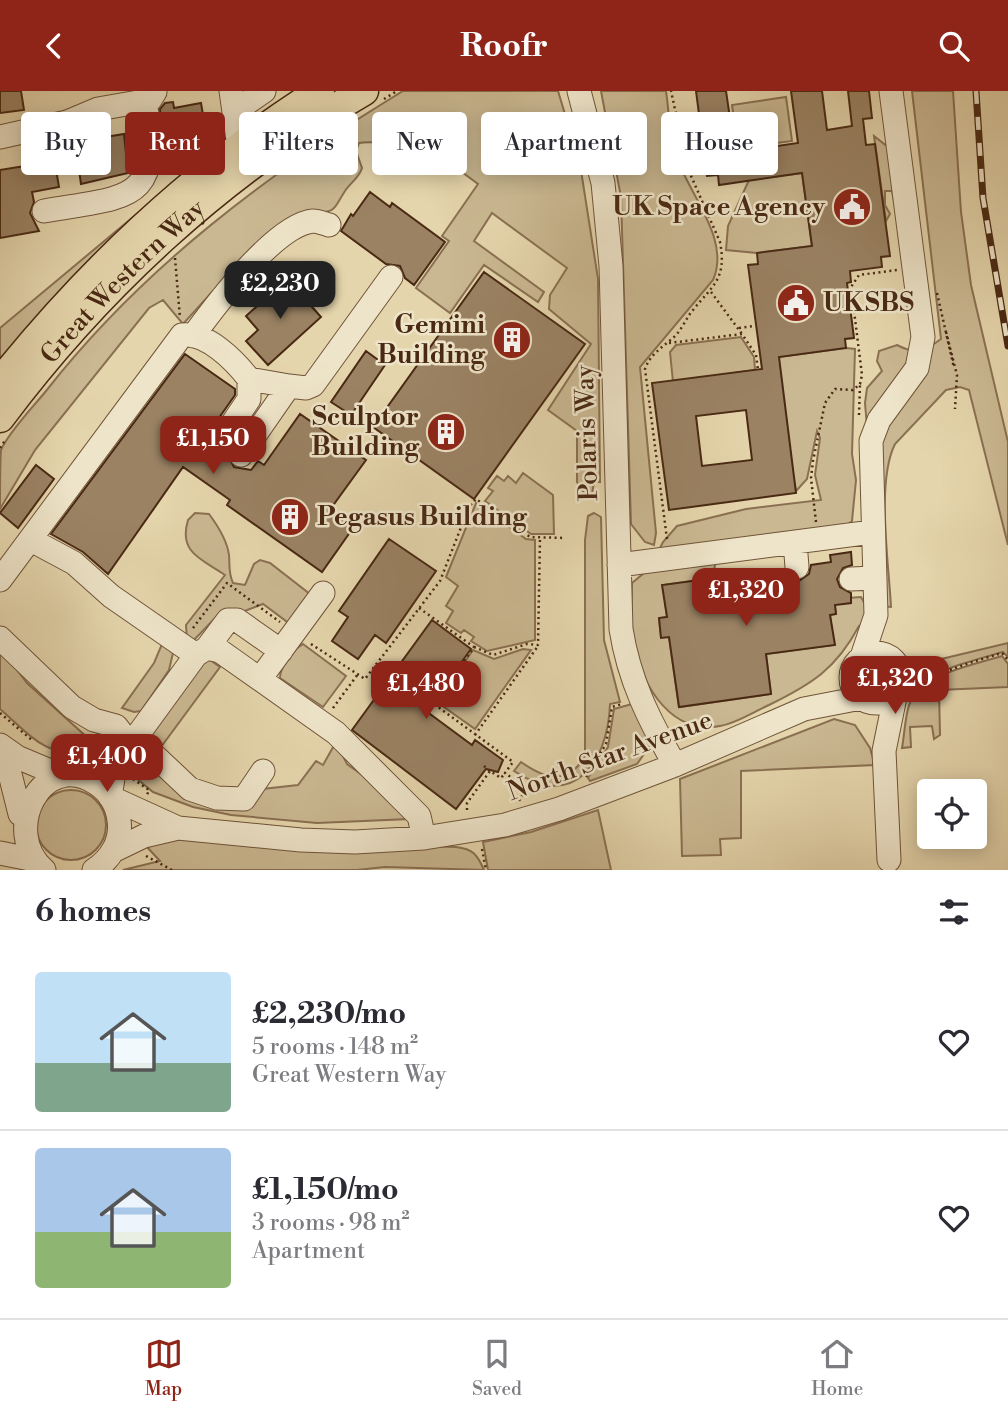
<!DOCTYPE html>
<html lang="en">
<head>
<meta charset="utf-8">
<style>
	:root { --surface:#fff; --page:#f2f2f3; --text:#2b2b33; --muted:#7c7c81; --line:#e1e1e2; --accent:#8f2418 }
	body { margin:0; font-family:"Libre Bodoni",serif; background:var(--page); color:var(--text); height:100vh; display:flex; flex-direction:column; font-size:26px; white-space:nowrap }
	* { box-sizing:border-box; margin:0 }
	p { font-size:23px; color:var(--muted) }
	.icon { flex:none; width:38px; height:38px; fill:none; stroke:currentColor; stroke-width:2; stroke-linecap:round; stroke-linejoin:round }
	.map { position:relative; height:779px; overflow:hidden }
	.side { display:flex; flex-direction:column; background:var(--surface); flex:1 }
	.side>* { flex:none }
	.hud { position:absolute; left:21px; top:21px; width:966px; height:63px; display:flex; gap:14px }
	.controls { position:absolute; left:917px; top:688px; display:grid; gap:14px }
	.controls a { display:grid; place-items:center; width:70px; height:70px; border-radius:7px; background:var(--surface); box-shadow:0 4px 18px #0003; font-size:35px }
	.price { position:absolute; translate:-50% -60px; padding:0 16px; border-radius:14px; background:var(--accent); color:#fff; font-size:23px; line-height:46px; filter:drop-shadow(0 2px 4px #0008) }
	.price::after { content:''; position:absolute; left:50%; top:42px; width:21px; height:16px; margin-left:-10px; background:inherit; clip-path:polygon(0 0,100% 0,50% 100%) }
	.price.current { background:#222; color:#fff }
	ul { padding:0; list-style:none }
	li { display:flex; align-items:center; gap:21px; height:175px; padding:0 35px }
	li+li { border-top:2px solid var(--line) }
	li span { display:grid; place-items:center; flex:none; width:196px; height:140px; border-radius:7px; color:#555 }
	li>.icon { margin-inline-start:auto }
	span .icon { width:84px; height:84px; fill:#fffc; stroke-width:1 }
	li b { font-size:30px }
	h2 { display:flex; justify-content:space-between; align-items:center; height:84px; padding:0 35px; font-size:30px }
	.chip { padding:0 24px; border-radius:7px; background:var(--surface); box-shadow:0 4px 18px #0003; font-size:24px; line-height:63px }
	.chip.current { background:var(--accent); color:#fff }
	header { display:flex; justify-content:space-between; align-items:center; height:91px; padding:0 35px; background:var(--accent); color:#fff; font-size:32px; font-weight:700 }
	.tabs { display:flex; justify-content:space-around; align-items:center; height:98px; border-top:2px solid var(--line); background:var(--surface); font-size:19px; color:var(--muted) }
	.tabs a { display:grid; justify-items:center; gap:4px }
	.tabs .current { color:var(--accent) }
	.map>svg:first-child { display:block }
	.green { fill:#cab892; stroke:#8a7052; stroke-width:2 }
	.building { fill:#9a8263; stroke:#492913; stroke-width:2; fill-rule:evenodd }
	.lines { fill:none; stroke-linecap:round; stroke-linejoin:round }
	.minor-casing { stroke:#705439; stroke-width:25 }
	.major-casing { stroke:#492913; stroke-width:31 }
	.path { stroke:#492913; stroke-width:2.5; stroke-dasharray:2 3.5; stroke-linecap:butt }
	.minor { stroke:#eee4c9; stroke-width:23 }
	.major { stroke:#e5d5ac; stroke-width:28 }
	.rail-casing { stroke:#492913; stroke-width:7 }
	.rail { stroke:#eee4c9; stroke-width:4.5; stroke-dasharray:13; stroke-linecap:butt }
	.labels { text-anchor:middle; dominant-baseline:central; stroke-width:5; stroke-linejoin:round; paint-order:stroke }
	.poi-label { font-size:26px; font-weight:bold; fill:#492913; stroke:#eee4c9; text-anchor:end }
	.street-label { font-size:26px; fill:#492913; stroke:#eee4c9 }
</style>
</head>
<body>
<header><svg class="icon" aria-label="back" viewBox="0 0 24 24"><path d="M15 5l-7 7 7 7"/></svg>Roofr<svg class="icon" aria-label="search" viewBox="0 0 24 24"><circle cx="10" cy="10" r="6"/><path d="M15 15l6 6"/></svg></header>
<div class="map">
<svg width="1008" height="779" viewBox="0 0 1008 779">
	<rect width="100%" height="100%" fill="#e5d5ac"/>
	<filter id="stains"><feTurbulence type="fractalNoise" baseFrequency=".00286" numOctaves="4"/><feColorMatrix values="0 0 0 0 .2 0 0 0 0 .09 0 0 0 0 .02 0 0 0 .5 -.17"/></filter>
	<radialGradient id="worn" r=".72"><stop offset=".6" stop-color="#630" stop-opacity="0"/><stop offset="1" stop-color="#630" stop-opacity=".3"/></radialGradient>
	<path class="green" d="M403,0H558L580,73L598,188L600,391H594L592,404L584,402L577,391V340L548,319L591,253L549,218L550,204L567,177L492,122L474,150L544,201L538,211L484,174L450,222L416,197L449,150L442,145L478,93L424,53L416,63L398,49C384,55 373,49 359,52L356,60L362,77C359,87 351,91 345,100C332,120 339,119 311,124L213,200L183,233L163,209L149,217L35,359L0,418C0,404 0,371 1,359C8,342 33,316 46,300C143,176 270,81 403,0Z
		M601,0H666C669,19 669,40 674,59C685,99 732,147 713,189L640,276L656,442L654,454L645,451L631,433L621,106Z
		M912,0H953L961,121L971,194L1008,351V454L969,299L960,296L946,299L895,353C876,391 889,473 891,516L882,515L865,312L867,297L882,280L877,270L879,260L897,254C916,264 925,260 941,248Z
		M786,6L792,50L738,57L732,14Z
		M874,45L888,56L895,114L892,100H885V114L890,123L886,130Z
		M223,51L221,57L0,275V237Z
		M802,82L812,155L757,162L726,159L728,135L749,89Z
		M741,246L754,266L755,279L673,291L670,261L676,254Z
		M846,257L855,258L852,363L856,389L852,430L845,436L716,470L712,487L663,494L667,526L659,527L661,546H669L679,616L771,603L766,563L834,554L830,524L836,523L834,508L861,506L865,513V532L859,535C836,578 812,593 769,614C753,621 737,632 720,635C667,645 636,585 632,541C631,525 632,508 632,492L650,477L663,451L677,435L746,418L821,409L815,384L820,347L817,340L807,388L796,400L771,267Z
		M523,382L553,404L554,443H531L485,410L493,400L488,397L497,385L504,390L508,385L516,392Z
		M476,412L526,448L535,449V549L487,560L471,550L474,546L464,539L461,542L446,532L453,520L446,515L458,495L446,486Z
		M195,422L209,423C218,435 227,449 229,464C230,475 228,481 233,492L245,494L254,473L260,469L270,472L315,507L294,536L263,513L242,521L220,522L193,550L187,549L186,534L225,484C202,468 178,462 188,429Z
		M594,422L601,426L604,549L620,611L610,613C608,672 573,720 514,680L521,671C545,688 568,695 585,665V449L588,425Z
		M1008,552V566L1003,561C971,570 937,578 910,598L921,580L933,570Z
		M162,553L173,562L169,579L141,620L134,621L122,617L154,572Z
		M303,553L346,585L323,616L280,587C280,576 293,558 303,553Z
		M0,556L27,592L89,648L93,649L101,638L91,665C44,664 34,648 0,618Z
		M523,558L531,559L475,638L437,611L473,559L494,568Z
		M1002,565L1008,573V596L939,599L940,644L934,648L932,635L910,636L911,656L902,657C905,641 905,615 915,602C929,583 979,572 1002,565Z
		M207,567L220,576L161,656L143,655Z
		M632,613L653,655L649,656L637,673L590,690L588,687L608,656L614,618Z
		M834,628L855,634L870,657L875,674L741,680V747L720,748L721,764L682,765L680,688Z
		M336,651L347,673L390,704L409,728L317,732L231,724L193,716L153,701L124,677L138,668L181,695L262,698L298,694L316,670L323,674Z
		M36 734a35 35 0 1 1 70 0a35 35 0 1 1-70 0Z
		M598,719L611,779H488L483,751L531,741Z
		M173,748L456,756C473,758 477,763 484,779L385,776L357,779H123L160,770L146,755Z"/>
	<path class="building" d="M0,0H21L24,19L0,22Z
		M696,0H726L735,61L798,52L791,0H822L827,39L852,35L848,0H869L872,27L863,28L866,54L875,53L890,165L881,166L882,176L850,180L851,191L847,192L854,247L845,248L846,257L779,266L796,402L669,419L652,292L762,278L748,174L758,173L757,162L812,155L802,82L719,94L718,84L707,85ZM746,319L752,369L702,375L696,325Z
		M173,11L174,17L201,12L207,48L163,55L160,18L165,12Z
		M124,43L128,82L81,93L75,51Z
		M52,55L59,96L32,101L34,111L30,122L39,140L0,147V79L31,74L29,59Z
		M370,101L390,116L392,112L445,151L414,194L405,187L400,175L386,173L341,140L351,123L353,125Z
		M484,181L585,253L474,408L373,336Z
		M287,188L321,226L268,274L246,250L258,239L246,225Z
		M366,260L385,274L351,324L331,311Z
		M185,263L235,298V304L205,347L214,359L227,362L234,376L251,379L258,370L264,374L300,323L366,369L329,420L353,437L322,481L227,414L230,409L183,376L108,483L83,461L51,443Z
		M36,374L54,388L18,437L0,422Z
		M389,448L436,480L386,552L375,544L358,568L332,550L348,526L339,520Z
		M851,461L852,474L843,477L837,488L840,496L851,502V512L835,514L836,523L830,524L835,554L766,563L771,603L679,616L669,546L661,547L659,527L667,526L662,494L783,478L790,488L799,490L809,483L811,474L831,471L830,464Z
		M432,529L471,558L426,620L472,654L475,649L503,669L498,681L486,678L456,718L352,639Z"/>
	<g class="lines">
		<g class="minor-casing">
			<path id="minor" d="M231,0L239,56
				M579,0L603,92L611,175L621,538C629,589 649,629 675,674
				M234,21L264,0
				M0,46L67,31L98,18L150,9L155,1
				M44,120C131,105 163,112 145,10
				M193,245C215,215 275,134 313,130C318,130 325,133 329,134
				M289,295L306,297L313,294L391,186
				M241,364L289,295L249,288
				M31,449L74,472L111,505L196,564
				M795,451L797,476
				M619,474L872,441
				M851,488L874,487
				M0,489L182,244C207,241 235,270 249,288V308L222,348
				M0,547L72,616L94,629L116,635L130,653L156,666L190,698L217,707L244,708L263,680
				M207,557L220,560L336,642L419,725L424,747
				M851 587a25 25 0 1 1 50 0a25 25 0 1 1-50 0Z
				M862,566L876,524L871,350L879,329L917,277L923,246L891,0
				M260,588L323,502
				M0,654L17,666L62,685
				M4,659L20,723
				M110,706L178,737L301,749L355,751L424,747L505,734L559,718L675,674L804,618L861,607
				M110,706L115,675L196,564L207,557L228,529H237L281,560
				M113,760L144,745L178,737
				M0,762L30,768
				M889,769L884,660L896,601
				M44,779C0,741 42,656 97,693C109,701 117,714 119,729C122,750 111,768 94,779"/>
		</g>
		<g class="major-casing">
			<g id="major">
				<path d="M0,291C91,177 197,78 320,0"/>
				<path id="s1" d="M0,327C98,196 221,82 364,0"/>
			</g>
		</g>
		<path class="path" d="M384,8L397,0
			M175,167L180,227
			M711,201L742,243
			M937,202L954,277
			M739,237L753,235
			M946,241L957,284L955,318
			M669,252L742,243L756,264L758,279
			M859,324L860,293
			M0,357L6,348
			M816,431L811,387L813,370L825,312L835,298L853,299L860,293L862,284L851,196L859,184L897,179
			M667,448L645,278C650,263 663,256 674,246C682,239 686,227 693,219C713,194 727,188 720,151L688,78L671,0
			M419,517L474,556L434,613L513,671L505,682L526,697L540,702
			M193,537L227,492L280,531
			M311,553L365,588L440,490L469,416L476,408L530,446L565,447
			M474,556L493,564L527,553L538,554L540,447
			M916,597C941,579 973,571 1002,562L1008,569
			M333,617L358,583
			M0,622L33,650
			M475,644L538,555
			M484,675L490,680
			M586,686L606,653L612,616L622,613
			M133,688L149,699L147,704
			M519,710L526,697
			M467,719V712L490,680L501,687L505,682
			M482,758L486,779
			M146,765L172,779"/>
		<use href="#minor" class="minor"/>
		<use href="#major" class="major"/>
		<g class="rail-casing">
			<path id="rail" d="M976,0L983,107L1008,255"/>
		</g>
		<use href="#rail" class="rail"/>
	</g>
	<defs>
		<g id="civic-disc" transform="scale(2.0125)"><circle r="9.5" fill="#8f2418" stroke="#eee4c9"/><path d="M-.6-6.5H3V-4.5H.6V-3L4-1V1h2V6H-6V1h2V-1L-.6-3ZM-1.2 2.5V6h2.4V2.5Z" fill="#fff"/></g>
		<g id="building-disc" transform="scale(2.0125)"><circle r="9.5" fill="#8f2418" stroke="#eee4c9"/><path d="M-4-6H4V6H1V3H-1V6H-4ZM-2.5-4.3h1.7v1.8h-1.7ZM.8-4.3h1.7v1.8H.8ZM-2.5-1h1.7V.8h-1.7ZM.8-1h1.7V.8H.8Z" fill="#fff"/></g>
	</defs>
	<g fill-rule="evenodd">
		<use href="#civic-disc" x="852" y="116"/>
		<use href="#civic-disc" x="796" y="212"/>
		<use href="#building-disc" x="512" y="249"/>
		<use href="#building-disc" x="446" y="341"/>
		<use href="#building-disc" x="290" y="426"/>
	</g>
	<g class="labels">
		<g class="poi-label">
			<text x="825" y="116">UK Space Agency</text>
			<text x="823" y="212" text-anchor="start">UKSBS</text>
			<text x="485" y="234">Gemini<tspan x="485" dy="30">Building</tspan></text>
			<text x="419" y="326">Sculptor<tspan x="419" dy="30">Building</tspan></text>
			<text x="317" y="426" text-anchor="start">Pegasus Building</text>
		</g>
		<g class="street-label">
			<text stroke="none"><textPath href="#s1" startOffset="184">Great Western Way</textPath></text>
			<text transform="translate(587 342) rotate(-92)">Polaris Way</text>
			<text transform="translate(610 665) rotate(-20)">North Star Avenue</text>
		</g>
	</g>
	<rect width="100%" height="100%" filter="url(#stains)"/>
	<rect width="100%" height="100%" fill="url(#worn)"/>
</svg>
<div class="controls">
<a><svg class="icon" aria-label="locate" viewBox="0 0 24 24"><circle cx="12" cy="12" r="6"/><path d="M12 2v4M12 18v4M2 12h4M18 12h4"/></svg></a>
</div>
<b class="price current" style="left:280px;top:230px">£2,230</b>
<b class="price" style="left:213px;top:385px">£1,150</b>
<b class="price" style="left:746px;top:537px">£1,320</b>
<b class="price" style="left:895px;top:625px">£1,320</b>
<b class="price" style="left:426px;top:630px">£1,480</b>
<b class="price" style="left:107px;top:703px">£1,400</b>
<div class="hud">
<a class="chip">Buy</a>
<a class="chip current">Rent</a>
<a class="chip">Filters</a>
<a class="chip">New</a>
<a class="chip">Apartment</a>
<a class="chip">House</a>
</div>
</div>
<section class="side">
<h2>6 homes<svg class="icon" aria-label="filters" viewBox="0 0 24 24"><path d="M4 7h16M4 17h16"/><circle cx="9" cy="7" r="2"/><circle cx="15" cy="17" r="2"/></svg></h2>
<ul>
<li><span style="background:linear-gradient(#bfe0f5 65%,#7fa58c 0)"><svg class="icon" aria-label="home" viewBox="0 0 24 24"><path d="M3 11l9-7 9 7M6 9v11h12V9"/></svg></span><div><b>£2,230/mo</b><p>5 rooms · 148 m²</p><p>Great Western Way</p></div><svg class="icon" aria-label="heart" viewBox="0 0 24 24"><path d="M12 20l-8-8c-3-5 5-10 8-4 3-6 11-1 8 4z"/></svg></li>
<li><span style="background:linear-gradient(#a9c7e8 60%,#8fb573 0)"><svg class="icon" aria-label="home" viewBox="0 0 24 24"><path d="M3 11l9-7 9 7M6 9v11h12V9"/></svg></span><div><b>£1,150/mo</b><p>3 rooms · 98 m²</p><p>Apartment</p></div><svg class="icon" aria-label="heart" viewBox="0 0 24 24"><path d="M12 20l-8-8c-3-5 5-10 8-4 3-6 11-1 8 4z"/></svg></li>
</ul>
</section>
<nav class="tabs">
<a class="current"><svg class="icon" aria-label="map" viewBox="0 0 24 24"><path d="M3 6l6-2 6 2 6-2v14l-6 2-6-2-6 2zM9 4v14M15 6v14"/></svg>Map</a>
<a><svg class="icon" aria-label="saved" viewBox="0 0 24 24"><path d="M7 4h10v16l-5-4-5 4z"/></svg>Saved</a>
<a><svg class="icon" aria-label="home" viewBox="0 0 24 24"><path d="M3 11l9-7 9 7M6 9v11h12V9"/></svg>Home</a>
</nav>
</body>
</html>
